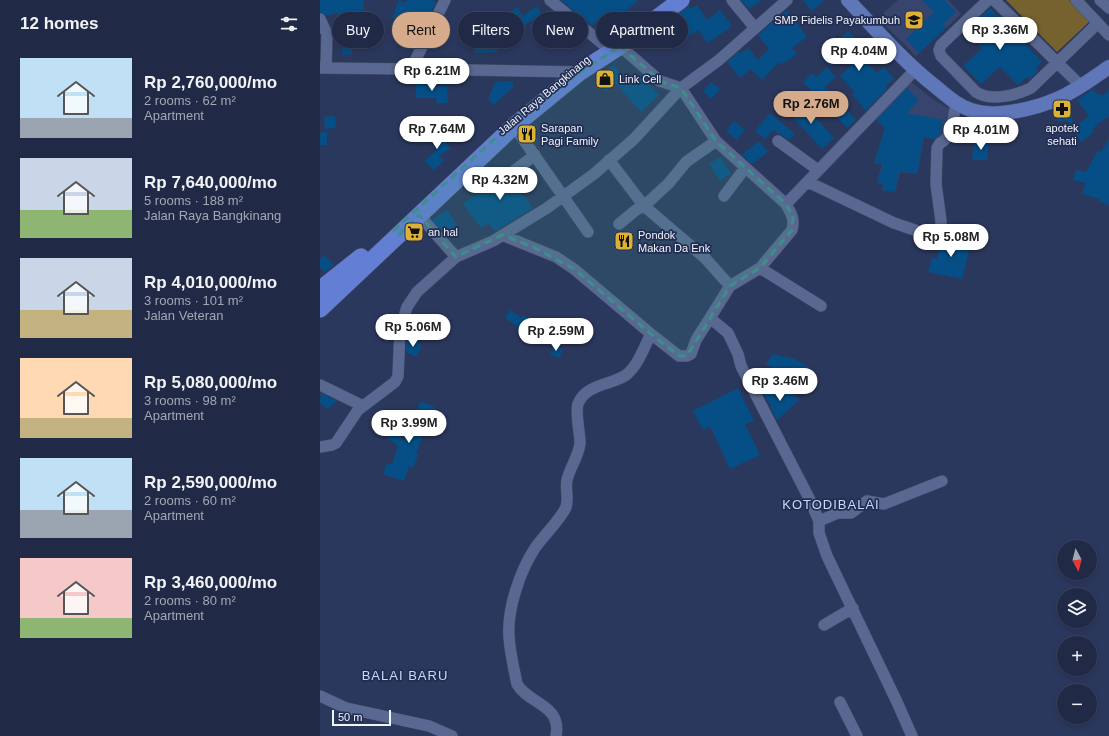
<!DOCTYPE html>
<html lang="en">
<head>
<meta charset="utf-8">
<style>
	:root { --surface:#202a46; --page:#28324d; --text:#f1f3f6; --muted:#a2a7b3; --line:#3d465f; --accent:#d6ab8b }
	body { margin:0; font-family:Arial,sans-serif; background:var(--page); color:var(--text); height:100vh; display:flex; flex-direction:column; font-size:15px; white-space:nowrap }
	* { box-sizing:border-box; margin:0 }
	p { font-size:13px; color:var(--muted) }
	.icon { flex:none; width:22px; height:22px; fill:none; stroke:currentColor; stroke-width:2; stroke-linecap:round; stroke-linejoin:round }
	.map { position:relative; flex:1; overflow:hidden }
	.sheet { display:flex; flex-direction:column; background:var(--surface); width:320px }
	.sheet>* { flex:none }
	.top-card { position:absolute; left:12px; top:12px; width:380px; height:36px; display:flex; gap:8px }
	.needle { width:26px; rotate:173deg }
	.fabs { position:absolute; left:737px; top:540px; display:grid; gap:8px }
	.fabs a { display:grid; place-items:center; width:40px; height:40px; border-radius:50%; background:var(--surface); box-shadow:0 2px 6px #0003,0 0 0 1px var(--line); font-size:20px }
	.scale { position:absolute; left:12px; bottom:10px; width:59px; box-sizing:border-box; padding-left:4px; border:2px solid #f0f4fe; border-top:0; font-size:11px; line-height:14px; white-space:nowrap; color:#f0f4fe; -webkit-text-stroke:3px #222e51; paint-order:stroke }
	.price { position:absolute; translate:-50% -34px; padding:0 9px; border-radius:14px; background:#fff; color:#222; font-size:13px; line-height:26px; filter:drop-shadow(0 1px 2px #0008) }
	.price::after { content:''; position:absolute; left:50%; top:24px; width:12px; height:9px; margin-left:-6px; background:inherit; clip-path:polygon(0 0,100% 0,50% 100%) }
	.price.selected { background:var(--accent); color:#111 }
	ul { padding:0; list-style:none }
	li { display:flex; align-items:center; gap:12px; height:100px; padding:0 20px }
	li span { display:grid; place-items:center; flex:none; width:112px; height:80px; border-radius:0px; color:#555 }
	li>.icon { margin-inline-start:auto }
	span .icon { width:48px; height:48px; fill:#fffc; stroke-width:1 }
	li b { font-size:17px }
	h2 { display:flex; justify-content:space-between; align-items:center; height:48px; padding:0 20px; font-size:17px }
	.pill { padding:0 14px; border-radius:18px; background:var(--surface); box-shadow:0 2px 6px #0003,0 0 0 1px var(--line); font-size:14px; line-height:36px }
	.pill.selected { background:var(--accent); color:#111 }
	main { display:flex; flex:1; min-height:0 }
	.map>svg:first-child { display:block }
	.built { fill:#37446e }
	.green { fill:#75622f }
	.building { fill:#054f86 }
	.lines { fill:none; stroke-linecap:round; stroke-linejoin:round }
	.minor-casing { stroke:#49516e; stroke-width:12 }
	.major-casing { stroke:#49516e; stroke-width:15 }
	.highway-casing { stroke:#49516e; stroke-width:18 }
	.minor { stroke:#596891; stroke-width:11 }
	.major { stroke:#5f76b9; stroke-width:14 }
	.highway { stroke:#637fd3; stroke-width:17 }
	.marked { fill:#3c8f8b; fill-opacity:0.2; stroke:#3c8f8b; stroke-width:3; stroke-dasharray:8 5; stroke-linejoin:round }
	.labels { text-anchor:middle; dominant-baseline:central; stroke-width:3.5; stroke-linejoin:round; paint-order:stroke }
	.poi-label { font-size:11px; fill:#f0f4fe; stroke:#222e51; text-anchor:start }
	.street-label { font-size:11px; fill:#f0f4fe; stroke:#222e51 }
	.quarter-label { font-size:13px; letter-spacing:1px; fill:#cad8fd; stroke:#222e51 }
</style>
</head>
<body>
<main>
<section class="sheet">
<h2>12 homes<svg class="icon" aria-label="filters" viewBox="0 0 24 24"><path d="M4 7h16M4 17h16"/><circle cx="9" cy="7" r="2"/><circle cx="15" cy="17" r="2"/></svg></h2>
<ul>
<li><span style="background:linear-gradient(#bfe0f5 75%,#9aa5b1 0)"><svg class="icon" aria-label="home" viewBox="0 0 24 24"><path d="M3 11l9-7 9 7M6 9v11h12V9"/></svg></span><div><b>Rp 2,760,000/mo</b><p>2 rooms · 62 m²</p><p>Apartment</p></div></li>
<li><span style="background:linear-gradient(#c9d6e8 65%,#8fb573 0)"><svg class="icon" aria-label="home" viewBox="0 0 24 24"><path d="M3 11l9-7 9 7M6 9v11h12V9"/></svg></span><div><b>Rp 7,640,000/mo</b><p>5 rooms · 188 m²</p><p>Jalan Raya Bangkinang</p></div></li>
<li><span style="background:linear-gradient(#c9d6e8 65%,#c2b280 0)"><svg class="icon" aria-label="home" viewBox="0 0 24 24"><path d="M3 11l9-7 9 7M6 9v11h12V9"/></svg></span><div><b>Rp 4,010,000/mo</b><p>3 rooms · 101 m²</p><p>Jalan Veteran</p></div></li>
<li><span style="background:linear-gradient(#ffd9b3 75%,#c2b280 0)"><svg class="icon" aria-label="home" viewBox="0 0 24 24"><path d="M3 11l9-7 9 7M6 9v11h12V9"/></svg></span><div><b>Rp 5,080,000/mo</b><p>3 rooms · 98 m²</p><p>Apartment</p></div></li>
<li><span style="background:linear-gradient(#bfe0f5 65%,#9aa5b1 0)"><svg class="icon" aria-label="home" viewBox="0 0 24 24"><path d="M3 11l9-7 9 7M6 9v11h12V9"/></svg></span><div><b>Rp 2,590,000/mo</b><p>2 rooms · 60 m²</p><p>Apartment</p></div></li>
<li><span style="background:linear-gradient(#f6c9c9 75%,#8fb573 0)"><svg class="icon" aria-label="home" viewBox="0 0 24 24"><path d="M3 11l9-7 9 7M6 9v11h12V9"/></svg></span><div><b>Rp 3,460,000/mo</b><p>2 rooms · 80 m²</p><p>Apartment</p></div></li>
</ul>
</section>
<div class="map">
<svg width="789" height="736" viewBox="0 0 789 736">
	<rect width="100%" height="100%" fill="#2b385d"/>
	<path class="built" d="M578,0H628L641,14L596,56L558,18Z
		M591,82L614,100L630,109L619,140L604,137L597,174L580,172L575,192L562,190L563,184L557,183L562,164H554L565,128L555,119Z"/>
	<path class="green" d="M686,0H749L770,21L737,52Z"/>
	<path class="building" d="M0,0H43L48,43L32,46V54L23,55L17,13L6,16L0,12Z
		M79,0L86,3L88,0H113L116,3L109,16L106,14L98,28L72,17Z
		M241,0H318L304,13L288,24L283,16L272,26Z
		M421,0H442L429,9Z
		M483,0H504L492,11Z
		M602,0H625L636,12L623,25L626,28L599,53L586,39L614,12Z
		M377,5L387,20L400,10L412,26L388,43L378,30L365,39L355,23L360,20L357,15L369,6L371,9Z
		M217,6L222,14L199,29L189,13L197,7L203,16Z
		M670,8L722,62L716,68L718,71L710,79L708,76L698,85L680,67L661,84L643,66L662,48L646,31Z
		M467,10L487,37L472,48L477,54L461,65L459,62L442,80L431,69L420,78L407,62L418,52L420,54L428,48L438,60L449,49L438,35Z
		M177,28L178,52L155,53L154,29Z
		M528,31L546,49L538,56L557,73L564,67L574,79L565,87L567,89L546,111L532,94L535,92L520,76L536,61L525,51L510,66L501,57Z
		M294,65L308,84L320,74L339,95L321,112L296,84L286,91L276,78Z
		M507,67L516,77L505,87L536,120L527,128L483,82L492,73L496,77Z
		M96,81H113V87L127,86L128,103L117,104L116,98H96Z
		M192,81L194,86L174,105L168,99L175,82Z
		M391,82L400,89L391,99L383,91Z
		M587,88L599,100L587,113L623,120L620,135L614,139L604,137L597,174L579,171L575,192L562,190L563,184L557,183L563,164H554L565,128L556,120Z
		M773,89L778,95L780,94L782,96L789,90V116L775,126V127L772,130L774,132L761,142L747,120L738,122L735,109L749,104L754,127L769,116L757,100Z
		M480,101L514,138L502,149L468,112Z
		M450,113L475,134L469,140L453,130L445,139L435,131Z
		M15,116L16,128L5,129L4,117Z
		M414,121L425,130L417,140L406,131Z
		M639,124H648L647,136L636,135Z
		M209,126L219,140L215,143L205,130Z
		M119,130L130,149L119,156L125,160L114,170L104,161L117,150L109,136Z
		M7,132V145H0V133Z
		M789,139V206L779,201L780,199L762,194L766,183L753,180L756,170L766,172L778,150L781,152Z
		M439,141L448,152L432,164L422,155Z
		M655,141L669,143L667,160H652Z
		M400,157L411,173L400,181L389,164Z
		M188,169L190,174L193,177L197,176L201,180L210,173L215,180L200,191L213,208L175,231L169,223L161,228L143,204Z
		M127,210L137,225L124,233L112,220Z
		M627,237L651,243L642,279L608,272L612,257L617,259L621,242Z
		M4,255L14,265L5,272L0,268V259Z
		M190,310L201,318L203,315L213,321L207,333L196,327L197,326L185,318Z
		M88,338L102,345L96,357L86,352L87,340Z
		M233,346L243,349L240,358L230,355Z
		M453,354L475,359L491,369L480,385L446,364Z
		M452,387L460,397L469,389L479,400L457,420L450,406L451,405L443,394Z
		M418,388L434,421L425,424L440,455L410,469L390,426L383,430L373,411Z
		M1,393L15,400L16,402L7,409L0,403Z
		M101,401L115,407L104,432L96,454L98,455L93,468L89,466L84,481L63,474L67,463L72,464L78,446L67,438L72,431L84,441Z"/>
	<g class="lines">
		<g class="minor-casing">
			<path id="minor" d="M230,0L284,45
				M412,0L435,28
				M668,0L621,45L619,50L621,56L656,92C671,102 697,95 711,88L778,23
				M674,0L761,86
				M756,0L789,35
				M780,0L789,8
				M0,19L7,34L6,68
				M300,46L340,81L361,88L396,141L466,204C471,213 475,219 472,230L440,268L410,286L390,318L408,333L418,354L421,366L490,500L499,521V533L507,556L577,702L592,736
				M0,68L91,69L260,72
				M91,69L125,0
				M194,126L268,232
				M458,141L498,170
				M289,160L324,206L385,258L410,286
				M195,170L215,155
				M488,182L574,223L615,237L621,234V221L616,184L617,148L620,143C631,140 634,114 636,104
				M404,196L425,168
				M466,204L595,70
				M99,215L136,257
				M299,224L316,210L324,206L349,183L366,162L396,141
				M182,235L236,257L254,269L331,334L359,356H367L371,354L376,340L390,318
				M440,268L501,306
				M0,385L43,406
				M0,447L12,445L16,443L38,410L75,382L78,376L80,330L87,307L97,292L136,257L173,241L227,208L274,174L314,139L361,88L399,60L467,0
				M499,521L518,513H531L547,501L564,504L622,481
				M504,625L533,608
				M0,696L26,708L109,726L132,736
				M520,702L537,736
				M236,736C242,704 208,704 197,684C194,669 190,653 189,637C187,609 200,571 215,548C223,536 242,518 246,507C249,498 245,489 247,480C250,467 259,456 260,443C260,433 255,412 258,404C265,384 292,385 306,375C318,366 324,347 331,334"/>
		</g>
		<g class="major-casing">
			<path id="major" d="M528,0C556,30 584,62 616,87C628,97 639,107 654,111C677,118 717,108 737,99C756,91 773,78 789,67"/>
		</g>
		<g class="highway-casing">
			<path id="highway" d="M0,292L7,284L41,257
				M0,309L194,126L260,72L300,46L361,0"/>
		</g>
		<use href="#minor" class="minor"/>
		<use href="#major" class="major"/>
		<use href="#highway" class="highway"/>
	</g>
	<path class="marked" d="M300,46L340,81L361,88L396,141L466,204L473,216L472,230L440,268L410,286L367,356H359L331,334L254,269L213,247L182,235L136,257L99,215L79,235L74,230L249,71L260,72Z"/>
	<defs>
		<g id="school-square" transform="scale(1)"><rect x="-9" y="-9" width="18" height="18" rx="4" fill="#ddb133" stroke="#222e51"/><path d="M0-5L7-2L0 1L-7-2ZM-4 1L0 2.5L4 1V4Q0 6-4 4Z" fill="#111"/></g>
		<g id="shop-square" transform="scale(1)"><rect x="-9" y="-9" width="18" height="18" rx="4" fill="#ddb133" stroke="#222e51"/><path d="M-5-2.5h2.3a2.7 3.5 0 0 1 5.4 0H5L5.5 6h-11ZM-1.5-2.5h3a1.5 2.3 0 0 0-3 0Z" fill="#111"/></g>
		<g id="pharmacy-square" transform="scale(1)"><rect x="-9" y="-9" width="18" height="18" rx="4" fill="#ddb133" stroke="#222e51"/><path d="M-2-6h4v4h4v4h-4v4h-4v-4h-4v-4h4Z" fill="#111"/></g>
		<g id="restaurant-square" transform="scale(1)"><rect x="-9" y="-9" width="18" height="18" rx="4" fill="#ddb133" stroke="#222e51"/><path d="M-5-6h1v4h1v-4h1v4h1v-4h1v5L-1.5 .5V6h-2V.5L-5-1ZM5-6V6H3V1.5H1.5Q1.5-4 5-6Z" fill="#111"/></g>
		<g id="supermarket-square" transform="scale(1)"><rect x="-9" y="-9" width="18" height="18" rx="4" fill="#ddb133" stroke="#222e51"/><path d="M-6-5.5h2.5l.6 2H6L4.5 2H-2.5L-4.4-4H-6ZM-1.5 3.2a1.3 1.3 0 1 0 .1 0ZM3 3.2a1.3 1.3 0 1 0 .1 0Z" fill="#111"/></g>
	</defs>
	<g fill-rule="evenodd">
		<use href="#school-square" x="594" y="20"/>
		<use href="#shop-square" x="285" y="79"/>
		<use href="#pharmacy-square" x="742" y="109"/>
		<use href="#restaurant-square" x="207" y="134"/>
		<use href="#supermarket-square" x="94" y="232"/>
		<use href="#restaurant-square" x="304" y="241"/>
	</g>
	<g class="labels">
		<g class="poi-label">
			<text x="580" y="20" text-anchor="end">SMP Fidelis Payakumbuh</text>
			<text x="299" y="79">Link Cell</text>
			<text x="221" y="128">Sarapan<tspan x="221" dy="13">Pagi Family</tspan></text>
			<text x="742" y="128" text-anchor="middle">apotek<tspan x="742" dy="13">sehati</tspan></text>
			<text x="108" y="232">an hal</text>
			<text x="318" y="235">Pondok<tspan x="318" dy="13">Makan Da Enk</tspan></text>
		</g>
		<g class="street-label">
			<text transform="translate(224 95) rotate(-40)">Jalan Raya Bangkinang</text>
		</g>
		<g class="quarter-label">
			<text x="511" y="504">KOTODIBALAI</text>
			<text x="85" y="675">BALAI BARU</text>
		</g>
	</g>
</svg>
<div class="fabs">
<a><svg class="needle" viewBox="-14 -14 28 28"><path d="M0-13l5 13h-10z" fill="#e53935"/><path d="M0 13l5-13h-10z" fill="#a2a7b3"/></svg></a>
<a><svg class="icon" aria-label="layers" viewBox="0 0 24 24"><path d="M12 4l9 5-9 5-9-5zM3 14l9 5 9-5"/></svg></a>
<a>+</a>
<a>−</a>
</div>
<div class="scale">50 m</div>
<b class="price" style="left:680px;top:51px">Rp 3.36M</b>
<b class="price" style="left:539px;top:72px">Rp 4.04M</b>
<b class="price" style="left:112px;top:92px">Rp 6.21M</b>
<b class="price selected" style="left:491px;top:125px">Rp 2.76M</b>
<b class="price" style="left:117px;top:150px">Rp 7.64M</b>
<b class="price" style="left:661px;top:151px">Rp 4.01M</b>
<b class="price" style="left:180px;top:201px">Rp 4.32M</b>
<b class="price" style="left:631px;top:258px">Rp 5.08M</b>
<b class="price" style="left:93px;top:348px">Rp 5.06M</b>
<b class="price" style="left:236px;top:352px">Rp 2.59M</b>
<b class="price" style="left:460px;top:402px">Rp 3.46M</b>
<b class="price" style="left:89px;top:444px">Rp 3.99M</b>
<div class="top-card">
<a class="pill">Buy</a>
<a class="pill selected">Rent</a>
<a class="pill">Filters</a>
<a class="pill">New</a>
<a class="pill">Apartment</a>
</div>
</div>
</main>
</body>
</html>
